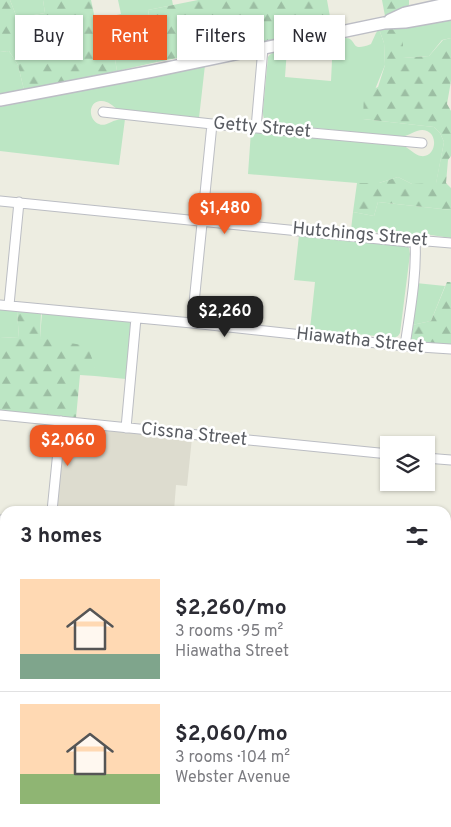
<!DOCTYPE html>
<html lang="en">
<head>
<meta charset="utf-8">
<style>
	:root { --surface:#fff; --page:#f2f2f3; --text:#2b2b33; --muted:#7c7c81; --line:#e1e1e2; --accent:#f05b24 }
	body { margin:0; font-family:Overpass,sans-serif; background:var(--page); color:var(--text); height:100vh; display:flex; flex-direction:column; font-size:19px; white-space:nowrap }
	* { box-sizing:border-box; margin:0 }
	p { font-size:16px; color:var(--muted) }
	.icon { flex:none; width:28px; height:28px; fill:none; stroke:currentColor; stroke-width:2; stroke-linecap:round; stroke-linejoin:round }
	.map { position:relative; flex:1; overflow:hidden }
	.sheet { position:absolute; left:0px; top:506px; width:451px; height:321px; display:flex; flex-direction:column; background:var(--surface); border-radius:15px 15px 0 0; box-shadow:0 1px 4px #0004 }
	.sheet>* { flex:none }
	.hud { position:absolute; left:15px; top:15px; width:421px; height:45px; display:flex; gap:10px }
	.fabs { position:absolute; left:380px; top:436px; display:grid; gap:10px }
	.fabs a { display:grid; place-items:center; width:55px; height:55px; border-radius:0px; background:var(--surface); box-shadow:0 1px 4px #0004; font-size:25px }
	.price { position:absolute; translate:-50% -42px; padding:0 11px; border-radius:10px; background:var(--accent); color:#fff; font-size:16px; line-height:32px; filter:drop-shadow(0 1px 2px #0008) }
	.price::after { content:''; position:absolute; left:50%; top:30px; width:15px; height:11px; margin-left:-8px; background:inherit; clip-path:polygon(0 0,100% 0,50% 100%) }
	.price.on { background:#222; color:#fff }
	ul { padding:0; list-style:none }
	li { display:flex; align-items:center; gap:15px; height:125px; padding:0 20px }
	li+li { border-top:1px solid var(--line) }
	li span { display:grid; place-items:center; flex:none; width:140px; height:100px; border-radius:0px; color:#555 }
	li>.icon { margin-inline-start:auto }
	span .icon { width:60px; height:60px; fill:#fffc; stroke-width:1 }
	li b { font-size:21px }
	h2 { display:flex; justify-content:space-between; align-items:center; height:60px; padding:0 20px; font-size:21px }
	.tag { padding:0 18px; border-radius:0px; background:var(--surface); box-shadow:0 1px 4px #0004; font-size:18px; line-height:45px }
	.tag.on { background:var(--accent); color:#fff }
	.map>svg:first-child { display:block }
	.education { fill:#dddccf }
	.green { fill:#bce6c4 }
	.forest { fill:url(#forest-firs) }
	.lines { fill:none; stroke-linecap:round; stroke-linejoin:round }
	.street-casing { stroke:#bbbdc3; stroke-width:11 }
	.secondary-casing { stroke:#bcbdc5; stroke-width:14 }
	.street { stroke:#fff; stroke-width:9 }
	.secondary { stroke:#fff; stroke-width:11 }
	.labels { text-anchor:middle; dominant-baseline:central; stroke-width:5; stroke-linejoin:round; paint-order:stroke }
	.street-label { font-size:18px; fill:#595c62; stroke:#fff }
</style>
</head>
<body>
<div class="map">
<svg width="451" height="827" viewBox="0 0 451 827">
	<defs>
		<pattern id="forest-firs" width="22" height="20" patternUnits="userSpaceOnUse" patternTransform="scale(1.25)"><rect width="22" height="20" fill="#bce6c4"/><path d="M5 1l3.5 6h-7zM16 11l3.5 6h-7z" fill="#9cbea3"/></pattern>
	</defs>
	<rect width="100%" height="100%" fill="#edede1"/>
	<path class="education" d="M70,426L192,438L187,486L176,485L174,511H56L64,429L66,427Z"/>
	<path class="green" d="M10,0H43L45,13L17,18Z
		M118,0H172L173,5L148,10L157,62L117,71L108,17L121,14Z
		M451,20V38L442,40L429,56L403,58L391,27Z
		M379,29L384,43L385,65L363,119L434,127L440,133L444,142L436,184H412L398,177L379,183H357L248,174L251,131L404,146C410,149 415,155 421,156C435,158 439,136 427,131C418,127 410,136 401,137L268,123C263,119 263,116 263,110L268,57C272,51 280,51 287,49L285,77L331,81L333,40C337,40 342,38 346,38C358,39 349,53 371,44L376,33Z
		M9,51L18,65L24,90L0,95V52Z
		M205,65L199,118L126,111C123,110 120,110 118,109C112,106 108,100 100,101C88,102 88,120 99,124C105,127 111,121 117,120C119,119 123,119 125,119L119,165L0,151V107Z
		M378,202L451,210V238L424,234L406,235L351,230L353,212L374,216Z
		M299,235L406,245L409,248L410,254L400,333L398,336L394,338L310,329L315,282L294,280Z
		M416,283L445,286L431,321L412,325Z
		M0,308L17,311L19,338L0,337Z
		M42,313L129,321L132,324L126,379L95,376V368L40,338Z"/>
	<path class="forest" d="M0,0H10L17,18L45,13L43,0H91L95,19L108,17L117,71L24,90L18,65L9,51L0,52Z
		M198,0H327L332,28L157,62L148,10Z
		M382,0H409V9L385,16Z
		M391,27L403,42V58L429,56L443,40L451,38V81L447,104L451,111V156L448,160L446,183L451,188V210L378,202L374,216L353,212L357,183H379L398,177L412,184L436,183L444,142L440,133L434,127L363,119L364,93L378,87L385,65L384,43L379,29Z
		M447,282H451V345L412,341L410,338L412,325L431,321Z
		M17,311L41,313L40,338L88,346L95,368V376L80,375L76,418L0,411V337L19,338Z
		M451,590V827H341L340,823L446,822V595Z
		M0,753L5,754V822L52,823L51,827H0Z"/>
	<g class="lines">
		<g class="street-casing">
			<path id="street" d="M103,112L212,124L422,143
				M256,128L263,48
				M0,201L409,242L415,240L451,243
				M0,305L192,323L405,346L451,349
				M9,305L19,202
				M192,323L212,124
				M405,346C410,311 417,275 415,240
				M0,415L389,454
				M126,428L136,318
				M426,458L451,460
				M52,511L61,421
				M0,520L5,521
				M446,566H451
				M0,618H5
				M446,663H451
				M446,700H451
				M57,827V822
				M151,827V822
				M233,827L257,822"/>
		</g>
		<g class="secondary-casing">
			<path id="secondary" d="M390,20L405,13L451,3
				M0,100L153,71L384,23L405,22L451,14"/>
		</g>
		<use href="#street" class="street"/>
		<use href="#secondary" class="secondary"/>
	</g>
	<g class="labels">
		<g class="street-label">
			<text transform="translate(262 128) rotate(5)">Getty Street</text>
			<text transform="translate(360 235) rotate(5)">Hutchings Street</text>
			<text transform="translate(360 341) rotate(6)">Hiawatha Street</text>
			<text transform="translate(194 435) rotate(6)">Cissna Street</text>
		</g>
	</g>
</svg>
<div class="fabs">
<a><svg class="icon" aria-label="layers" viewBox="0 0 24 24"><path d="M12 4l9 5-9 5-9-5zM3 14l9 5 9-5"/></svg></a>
</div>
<b class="price" style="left:225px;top:235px">$1,480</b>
<b class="price on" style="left:225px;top:338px">$2,260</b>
<b class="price" style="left:68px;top:467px">$2,060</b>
<div class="hud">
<a class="tag">Buy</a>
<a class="tag on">Rent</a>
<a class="tag">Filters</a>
<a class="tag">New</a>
</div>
<section class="sheet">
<h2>3 homes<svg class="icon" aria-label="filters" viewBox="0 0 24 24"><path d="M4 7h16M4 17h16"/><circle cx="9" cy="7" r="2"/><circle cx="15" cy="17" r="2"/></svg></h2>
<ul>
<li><span style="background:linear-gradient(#ffd9b3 75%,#7fa58c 0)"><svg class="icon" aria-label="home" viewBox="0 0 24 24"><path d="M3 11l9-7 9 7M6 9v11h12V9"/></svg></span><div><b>$2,260/mo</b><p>3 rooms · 95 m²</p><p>Hiawatha Street</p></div></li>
<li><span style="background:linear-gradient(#ffd9b3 70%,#8fb573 0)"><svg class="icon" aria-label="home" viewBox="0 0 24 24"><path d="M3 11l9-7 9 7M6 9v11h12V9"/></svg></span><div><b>$2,060/mo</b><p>3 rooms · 104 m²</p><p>Webster Avenue</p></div></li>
</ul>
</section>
</div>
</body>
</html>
